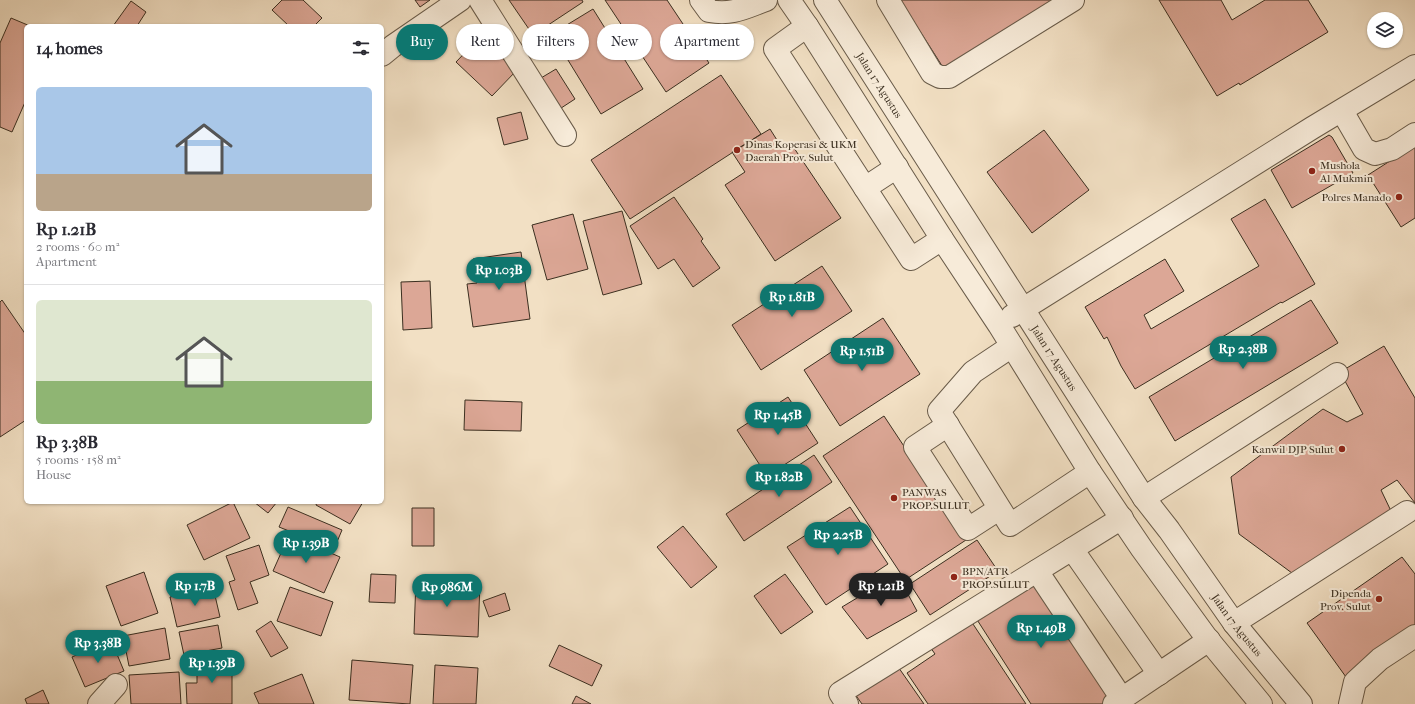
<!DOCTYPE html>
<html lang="en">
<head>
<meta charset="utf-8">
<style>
	:root { --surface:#fff; --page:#f2f2f3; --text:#2b2b33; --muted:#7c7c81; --line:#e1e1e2; --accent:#0f766e }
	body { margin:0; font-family:"IM FELL French Canon",serif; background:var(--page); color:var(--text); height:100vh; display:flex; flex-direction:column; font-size:15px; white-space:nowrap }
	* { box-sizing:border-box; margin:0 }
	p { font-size:13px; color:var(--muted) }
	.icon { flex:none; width:22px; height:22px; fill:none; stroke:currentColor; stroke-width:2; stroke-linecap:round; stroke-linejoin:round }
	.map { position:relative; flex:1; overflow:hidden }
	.panel { position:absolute; left:24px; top:24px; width:360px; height:480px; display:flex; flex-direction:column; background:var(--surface); border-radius:6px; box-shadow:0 1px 3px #0004 }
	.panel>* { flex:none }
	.guide { position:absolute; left:396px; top:24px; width:380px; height:36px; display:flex; gap:8px }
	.fabs { position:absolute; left:1367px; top:12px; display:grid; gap:8px }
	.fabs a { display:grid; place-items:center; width:36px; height:36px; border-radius:50%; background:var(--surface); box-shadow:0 1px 3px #0004; font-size:20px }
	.price { position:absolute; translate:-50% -34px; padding:0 9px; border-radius:14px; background:var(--accent); color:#fff; font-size:13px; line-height:26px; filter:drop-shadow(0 1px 2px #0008) }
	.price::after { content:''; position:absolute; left:50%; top:24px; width:12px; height:9px; margin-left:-6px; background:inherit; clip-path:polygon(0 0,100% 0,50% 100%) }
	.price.on { background:#222; color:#fff }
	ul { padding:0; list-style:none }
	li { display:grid; align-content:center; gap:8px; height:212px; padding:0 12px }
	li+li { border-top:1px solid var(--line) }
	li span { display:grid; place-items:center; height:124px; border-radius:6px; color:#555 }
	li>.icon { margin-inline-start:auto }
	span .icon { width:72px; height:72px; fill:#fffc; stroke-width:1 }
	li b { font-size:17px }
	h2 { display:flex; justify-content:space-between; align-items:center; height:48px; padding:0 12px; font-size:17px }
	.pill { padding:0 14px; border-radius:18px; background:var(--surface); box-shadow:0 1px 3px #0004; font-size:14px; line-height:36px }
	.pill.on { background:var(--accent); color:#fff }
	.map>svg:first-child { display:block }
	.building { fill:#dca796; stroke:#3b2f20 }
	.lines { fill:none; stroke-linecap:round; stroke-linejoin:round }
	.minor-casing { stroke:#695b49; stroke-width:24 }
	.minor { stroke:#f7ebd9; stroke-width:22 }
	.poi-dot { fill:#8f2418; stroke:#f7ebd9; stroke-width:1.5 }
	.labels { text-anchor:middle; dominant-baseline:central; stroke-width:4; stroke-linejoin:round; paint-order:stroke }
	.street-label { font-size:11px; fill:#3b2f20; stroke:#f7ebd9 }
	.poi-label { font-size:11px; fill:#3b2f20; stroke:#f7ebd9; text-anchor:start }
</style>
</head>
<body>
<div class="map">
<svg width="1415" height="704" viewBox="0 0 1415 704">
	<rect width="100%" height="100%" fill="#f2e0c4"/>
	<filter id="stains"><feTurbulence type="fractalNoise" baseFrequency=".005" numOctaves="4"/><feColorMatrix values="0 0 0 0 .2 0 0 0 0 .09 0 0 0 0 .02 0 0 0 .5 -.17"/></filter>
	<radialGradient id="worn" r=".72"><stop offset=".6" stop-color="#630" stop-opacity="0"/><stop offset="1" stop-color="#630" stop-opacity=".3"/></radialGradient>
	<path class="building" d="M282,0H303L322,18L314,26H289L272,10Z
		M415,0H430L420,7Z
		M509,0H582L583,2L533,35Z
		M605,0H667L709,63L666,92Z
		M900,0H1060L946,72Z
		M1159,0H1221L1232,20L1265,0H1308L1328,32L1240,85L1239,83L1217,96Z
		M131,1L146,12L137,26H113Z
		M593,9L643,89L601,114L552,34Z
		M11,18L30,26H26V100L12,132L0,127V43Z
		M480,37L516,71L492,96L456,62Z
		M556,69L575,99L555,112L536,81Z
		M721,75L761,134L630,219L591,160Z
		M521,112L528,139L504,145L497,118Z
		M770,129L782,148L790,142L841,218L775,261L725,185L745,172L732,152Z
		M1044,130L1089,190L1032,233L987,172Z
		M1329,135L1332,137L1353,173L1292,208L1271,170Z
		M1415,145V218L1401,227L1368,175Z
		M674,197L703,239L701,241L720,268L693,287L674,259L658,269L630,226Z
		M1265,199L1315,284L1282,303L1281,302L1135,389L1121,366L1107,337L1104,339L1085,307L1165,259L1184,291L1144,315L1151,329L1259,266L1231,219Z
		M622,211L642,284L603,295L583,221Z
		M573,214L588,269L547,280L532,225Z
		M521,252L530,319L473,327L467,284L477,283L473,259Z
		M822,266L852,311L761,370L732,325Z
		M430,281L432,328L403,330L401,282Z
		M2,300L26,335V420L0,437V302Z
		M1311,300L1338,343L1175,441L1149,397Z
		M883,318L920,374L840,426L804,370Z
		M1384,346L1415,398V503L1397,480L1381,490L1391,511L1296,576L1239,534L1231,477L1323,409L1347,422L1363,414L1340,372Z
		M788,397L818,443L767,476L737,430Z
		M465,400L522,402L521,431L464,430Z
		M884,416L966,540L905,580L823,456Z
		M814,455L832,482L744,541L726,514Z
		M233,502L250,538L204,560L187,525Z
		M254,502H277L268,513Z
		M317,502H363L350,524L316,505Z
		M288,507L342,530L334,549L279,527Z
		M850,507L888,564L826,605L787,547Z
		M412,508H434V546H412Z
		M683,526L717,567L691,588L657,547Z
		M289,535L340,557L324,593L273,571Z
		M977,540L998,571L930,615L910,584Z
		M259,545L269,575L250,582L258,603L238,610L229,582L235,580L226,556Z
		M1402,557L1415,574V628L1346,677L1307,623Z
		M144,572L158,613L121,626L106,586Z
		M371,574L396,575L395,603L369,602Z
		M785,574L813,612L781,634L754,596Z
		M897,574L917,611L867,639L842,607Z
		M1035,577L1113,698L1103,704H1031L974,615Z
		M416,579L480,582L478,637L414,634Z
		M213,587L220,617L177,627L170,597Z
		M290,587L333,602L321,636L277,621Z
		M505,593L510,610L489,617L483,601Z
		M969,618L1026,704H928L907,673L935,654L928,644Z
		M271,621L288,648L271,657L256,631Z
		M218,625L222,648L184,655L179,632Z
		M165,628L170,659L129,666L123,636Z
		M111,640L124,671L85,687L72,657Z
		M559,645L602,665L592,686L549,666Z
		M352,660L413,665L410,704L349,700Z
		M197,661H232V704H187L186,683H197Z
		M894,661L924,704H862L852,690Z
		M435,665L478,668L476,704H433Z
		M179,672L181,704H131L129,675Z
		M302,674L314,704H259L254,693Z
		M43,690L49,704H27L25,699Z
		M576,696L591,704H572Z"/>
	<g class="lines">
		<g class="minor-casing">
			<g id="minor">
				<path d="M480,0L565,135"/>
				<path d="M701,0L709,11C733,15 744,8 766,0"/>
				<path d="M789,0L807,26L942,239L999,325L1090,472L1142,549L1206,637L1261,704"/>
				<path id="s1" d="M825,0L1144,498L1169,530L1234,623L1301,704"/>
				<path d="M888,0L932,73L940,77H949L1073,0"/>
				<path d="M807,26L775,49L911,259L942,239"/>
				<path d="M382,55L393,46L460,0"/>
				<path d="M1342,111L1364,149L1375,154L1392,149L1415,134"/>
				<path d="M865,188L897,167"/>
				<path d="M1012,316L1312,128L1415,66"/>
				<path d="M1012,346L973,372L939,411L1010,525L1090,472"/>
				<path d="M948,425L915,447L968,529L999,509"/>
				<path d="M1144,498L1337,374"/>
				<path d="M1072,549L1159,674"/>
				<path d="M1037,571L1122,699"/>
				<path d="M1234,623L1407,512"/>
				<path d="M99,704L116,685"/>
				<path d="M847,704L840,693L1122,518"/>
				<path d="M1114,704L1209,640"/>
				<path d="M1350,704L1355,682L1380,659L1415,636"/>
			</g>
		</g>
		<use href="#minor" class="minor"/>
	</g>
	<g class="poi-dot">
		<circle cx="737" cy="150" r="4"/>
		<circle cx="1312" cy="171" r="4"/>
		<circle cx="1399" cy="197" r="4"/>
		<circle cx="1342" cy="449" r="4"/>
		<circle cx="894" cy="498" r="4"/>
		<circle cx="954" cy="577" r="4"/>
		<circle cx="1379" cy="599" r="4"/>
	</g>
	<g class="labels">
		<g class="street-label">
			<text stroke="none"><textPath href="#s1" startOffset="101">Jalan 17 Agustus</textPath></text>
			<text stroke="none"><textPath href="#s1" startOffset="425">Jalan 17 Agustus</textPath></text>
			<text stroke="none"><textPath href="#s1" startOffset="749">Jalan 17 Agustus</textPath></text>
		</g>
		<g class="poi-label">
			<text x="745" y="144">Dinas Koperasi &amp; UKM<tspan x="745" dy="13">Daerah Prov. Sulut</tspan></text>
			<text x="1320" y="165">Mushola<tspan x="1320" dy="13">Al Mukmin</tspan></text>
			<text x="1391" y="197" text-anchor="end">Polres Manado</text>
			<text x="1334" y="449" text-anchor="end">Kanwil DJP Sulut</text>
			<text x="902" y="492">PANWAS<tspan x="902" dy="13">PROP.SULUT</tspan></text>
			<text x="962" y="571">BPN/ATR<tspan x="962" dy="13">PROP.SULUT</tspan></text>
			<text x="1371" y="593" text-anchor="end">Dipenda<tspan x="1371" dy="13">Prov. Sulut</tspan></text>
		</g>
	</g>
	<rect width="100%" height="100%" filter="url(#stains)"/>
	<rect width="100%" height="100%" fill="url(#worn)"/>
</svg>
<div class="fabs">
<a><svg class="icon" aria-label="layers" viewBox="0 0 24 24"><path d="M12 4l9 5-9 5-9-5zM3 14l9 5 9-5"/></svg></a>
</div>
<b class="price" style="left:499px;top:291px">Rp 1.03B</b>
<b class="price" style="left:792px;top:318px">Rp 1.81B</b>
<b class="price" style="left:1243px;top:370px">Rp 2.38B</b>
<b class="price" style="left:862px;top:372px">Rp 1.51B</b>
<b class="price" style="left:778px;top:436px">Rp 1.45B</b>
<b class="price" style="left:779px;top:498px">Rp 1.82B</b>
<b class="price" style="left:838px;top:556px">Rp 2.25B</b>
<b class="price" style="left:306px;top:564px">Rp 1.39B</b>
<b class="price" style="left:195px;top:607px">Rp 1.7B</b>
<b class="price on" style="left:881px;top:607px">Rp 1.21B</b>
<b class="price" style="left:447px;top:608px">Rp 986M</b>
<b class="price" style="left:1041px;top:649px">Rp 1.49B</b>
<b class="price" style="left:98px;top:664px">Rp 3.38B</b>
<b class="price" style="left:212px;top:684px">Rp 1.39B</b>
<div class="guide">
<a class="pill on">Buy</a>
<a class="pill">Rent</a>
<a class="pill">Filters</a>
<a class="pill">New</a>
<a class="pill">Apartment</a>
</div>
<section class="panel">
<h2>14 homes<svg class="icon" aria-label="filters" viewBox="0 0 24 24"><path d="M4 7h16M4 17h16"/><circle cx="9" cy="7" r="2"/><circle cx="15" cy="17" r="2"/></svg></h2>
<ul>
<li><span style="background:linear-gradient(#a9c7e8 70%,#b9a48a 0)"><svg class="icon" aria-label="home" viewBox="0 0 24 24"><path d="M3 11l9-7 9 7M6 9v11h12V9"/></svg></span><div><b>Rp 1.21B</b><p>2 rooms · 60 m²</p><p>Apartment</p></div></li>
<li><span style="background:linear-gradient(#dfe7d0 65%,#8fb573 0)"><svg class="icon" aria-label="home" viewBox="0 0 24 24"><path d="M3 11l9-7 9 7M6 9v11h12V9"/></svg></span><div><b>Rp 3.38B</b><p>5 rooms · 158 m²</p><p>House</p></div></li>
</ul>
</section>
</div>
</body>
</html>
